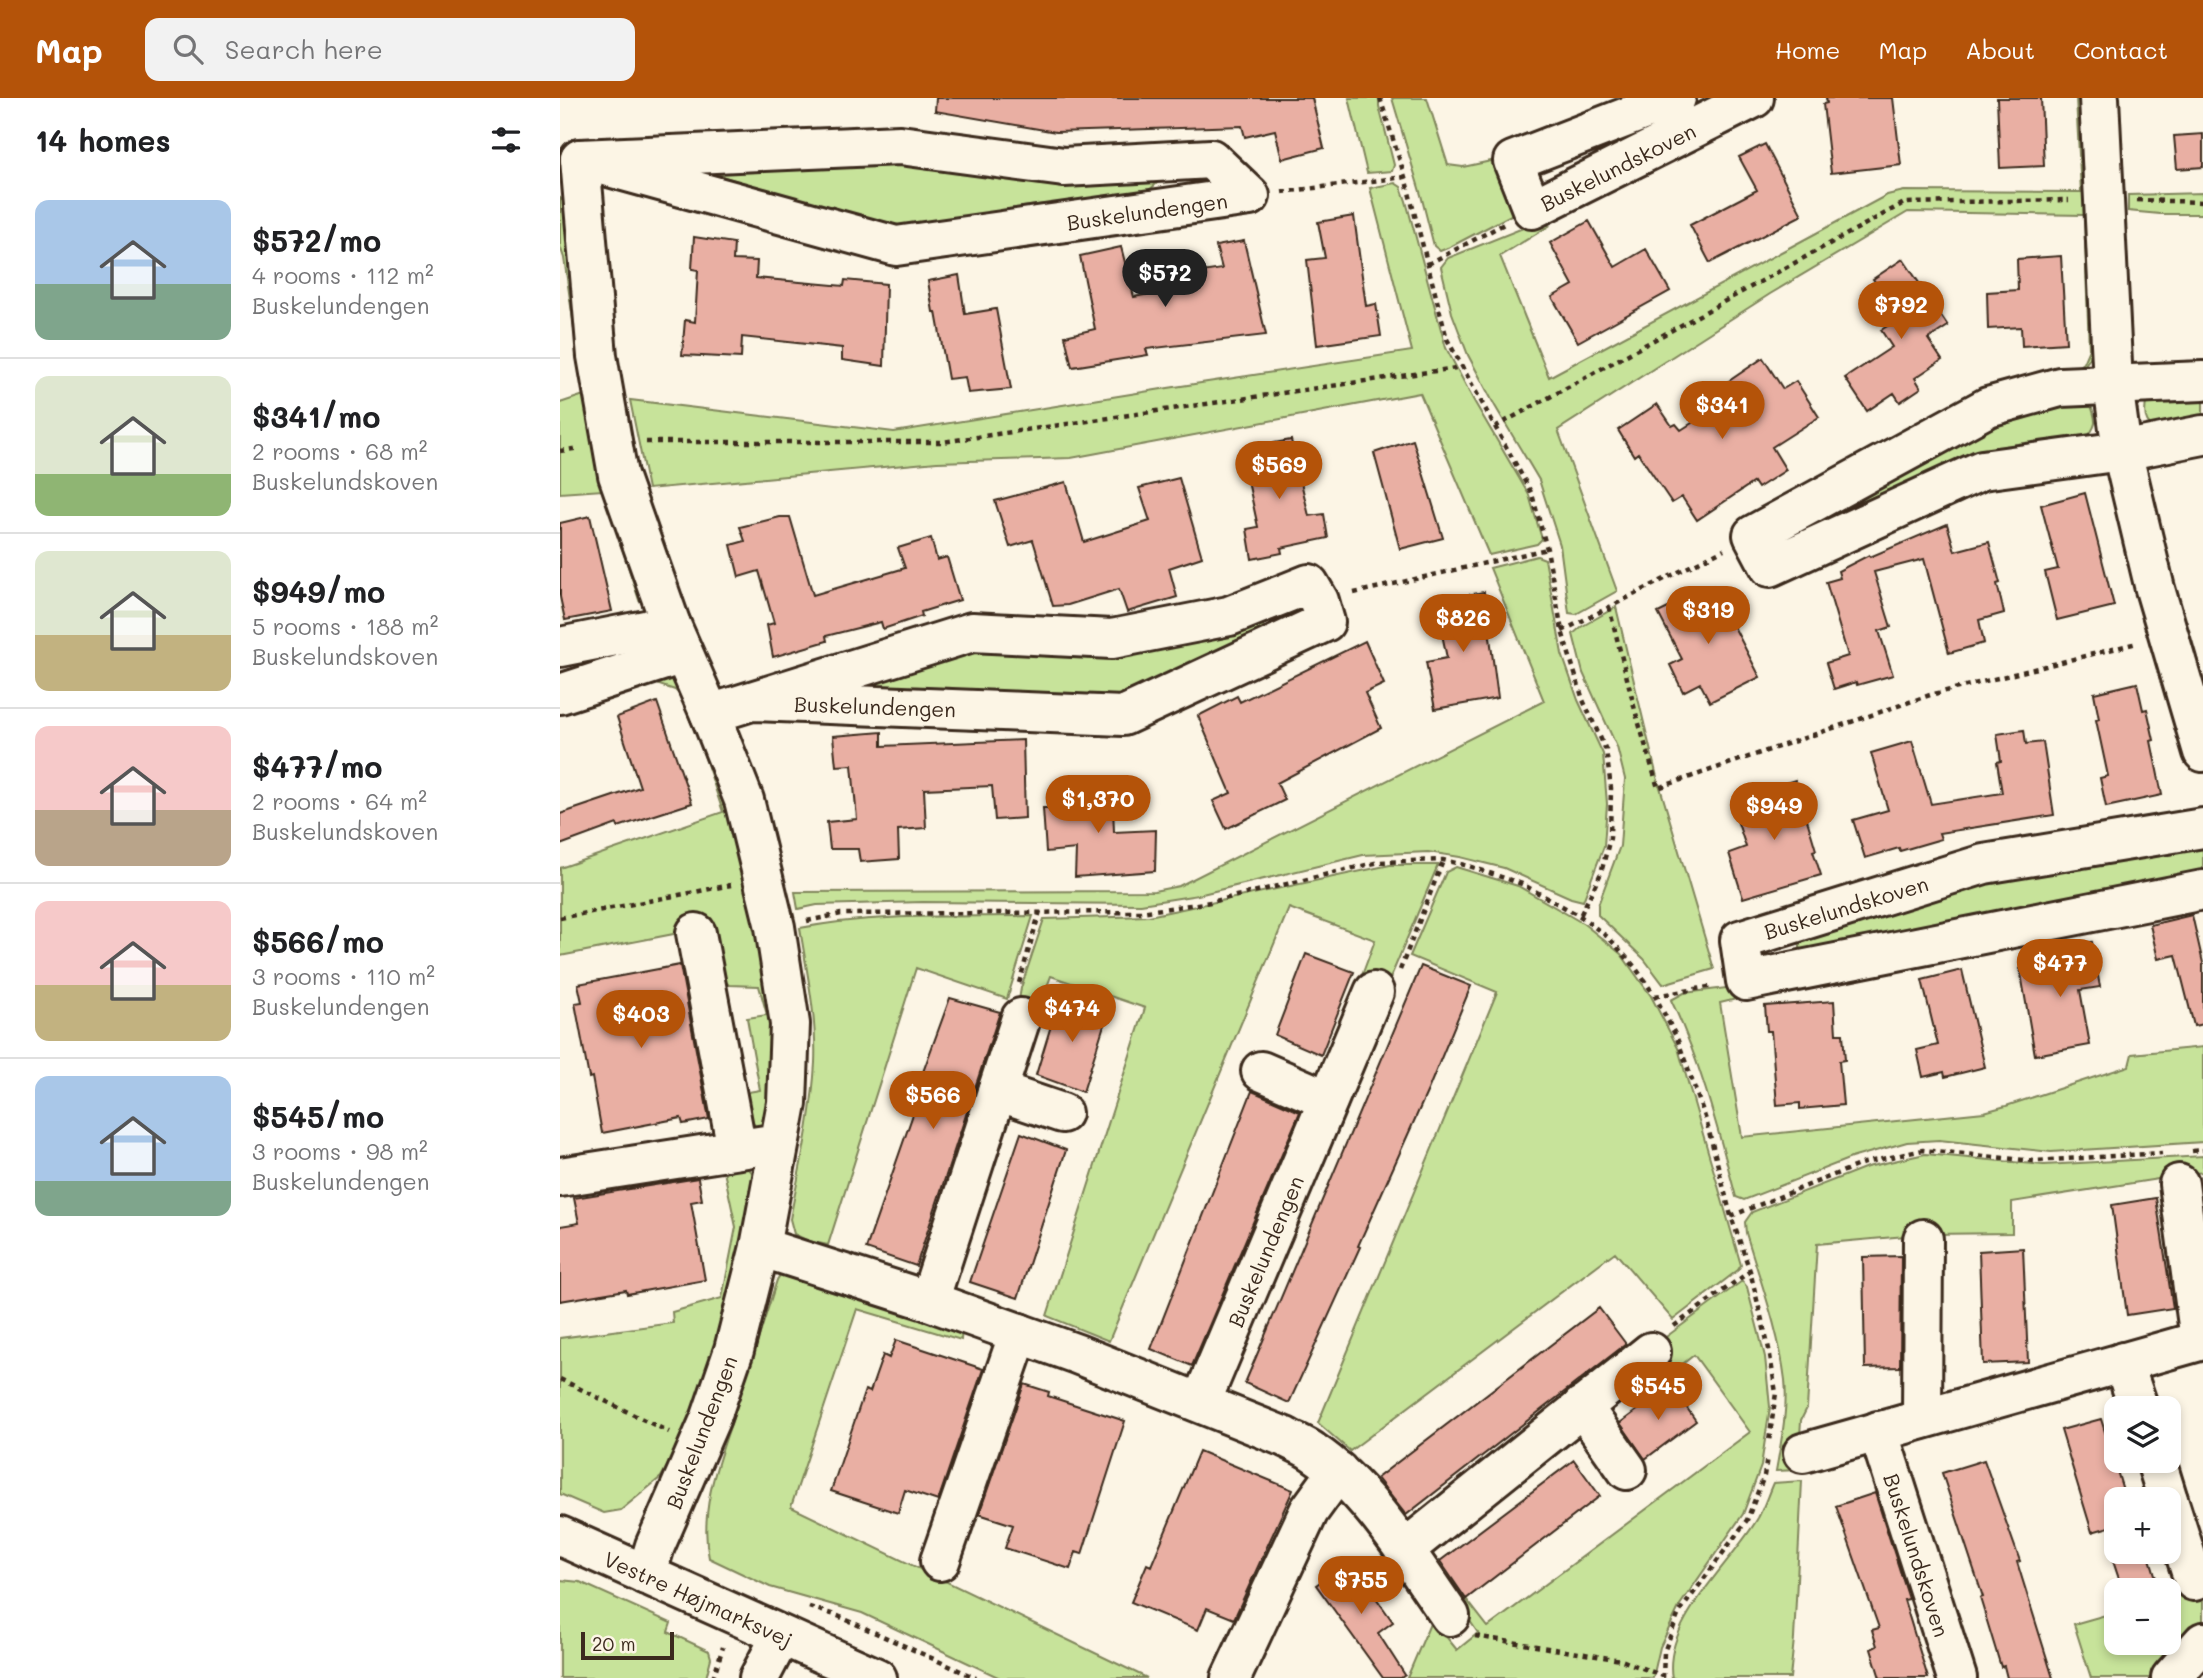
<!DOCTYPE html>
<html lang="en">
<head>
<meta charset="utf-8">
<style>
	:root { --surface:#fff; --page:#f2f2f2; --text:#202124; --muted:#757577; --line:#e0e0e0; --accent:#b45309 }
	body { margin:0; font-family:Mali,sans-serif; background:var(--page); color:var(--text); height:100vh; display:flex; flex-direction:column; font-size:26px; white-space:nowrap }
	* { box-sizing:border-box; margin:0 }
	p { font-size:23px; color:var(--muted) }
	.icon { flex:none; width:38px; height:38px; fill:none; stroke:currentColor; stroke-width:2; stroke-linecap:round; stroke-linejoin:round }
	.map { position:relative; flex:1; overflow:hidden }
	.panel { display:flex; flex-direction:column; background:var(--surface); width:560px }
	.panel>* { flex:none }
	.controls { position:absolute; left:1544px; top:1298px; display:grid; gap:14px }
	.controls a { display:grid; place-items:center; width:77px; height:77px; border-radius:14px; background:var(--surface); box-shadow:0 4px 10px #0003; font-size:35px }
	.scale { position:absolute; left:21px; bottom:18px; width:93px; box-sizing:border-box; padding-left:7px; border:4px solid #3b2a1e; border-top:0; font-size:19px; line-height:24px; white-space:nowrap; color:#3b2a1e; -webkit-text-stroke:5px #fcf5e5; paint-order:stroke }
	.price { position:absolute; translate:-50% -60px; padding:0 16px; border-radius:24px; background:var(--accent); color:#fff; font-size:23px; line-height:46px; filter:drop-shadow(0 2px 4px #0008) }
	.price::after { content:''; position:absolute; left:50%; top:42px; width:21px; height:16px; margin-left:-10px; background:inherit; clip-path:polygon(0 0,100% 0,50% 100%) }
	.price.current { background:#222; color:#fff }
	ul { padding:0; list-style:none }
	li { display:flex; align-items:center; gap:21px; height:175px; padding:0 35px }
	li+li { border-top:2px solid var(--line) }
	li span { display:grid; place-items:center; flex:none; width:196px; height:140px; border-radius:14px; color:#555 }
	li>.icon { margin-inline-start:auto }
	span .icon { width:84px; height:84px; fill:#fffc; stroke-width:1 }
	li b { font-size:30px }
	h2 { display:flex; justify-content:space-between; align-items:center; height:84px; padding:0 35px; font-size:30px }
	header { display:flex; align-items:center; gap:42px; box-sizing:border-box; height:98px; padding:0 35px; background:var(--accent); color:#fff }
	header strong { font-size:33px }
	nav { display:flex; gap:38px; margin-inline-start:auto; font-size:24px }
	.search { width:490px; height:63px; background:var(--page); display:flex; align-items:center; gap:18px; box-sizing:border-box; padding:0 24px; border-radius:14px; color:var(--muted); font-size:26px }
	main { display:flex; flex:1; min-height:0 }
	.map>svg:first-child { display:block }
	.green { fill:#c7e39a; stroke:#81865c; stroke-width:2 }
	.building { fill:#e9afa3; stroke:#3b2a1e; stroke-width:2 }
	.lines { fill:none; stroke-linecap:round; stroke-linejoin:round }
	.minor-casing { stroke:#3b2a1e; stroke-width:44 }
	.path { stroke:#3b2a1e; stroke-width:4.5; stroke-dasharray:5 5; stroke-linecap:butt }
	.minor { stroke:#fcf5e5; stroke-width:38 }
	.labels { text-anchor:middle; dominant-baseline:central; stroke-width:5; stroke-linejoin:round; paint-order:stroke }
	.street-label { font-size:21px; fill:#3b2a1e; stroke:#fcf5e5 }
</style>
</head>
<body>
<header>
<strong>Map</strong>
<div class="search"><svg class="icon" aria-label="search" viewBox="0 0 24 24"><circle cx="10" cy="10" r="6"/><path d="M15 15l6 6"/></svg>Search here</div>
<nav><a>Home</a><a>Map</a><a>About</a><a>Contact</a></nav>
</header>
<main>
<section class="panel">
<h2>14 homes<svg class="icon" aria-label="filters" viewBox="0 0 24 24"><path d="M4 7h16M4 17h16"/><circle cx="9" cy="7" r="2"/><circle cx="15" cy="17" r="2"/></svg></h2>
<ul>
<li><span style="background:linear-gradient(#a9c7e8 60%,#7fa58c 0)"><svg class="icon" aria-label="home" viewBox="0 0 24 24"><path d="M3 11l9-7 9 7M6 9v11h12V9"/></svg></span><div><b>$572/mo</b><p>4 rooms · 112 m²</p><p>Buskelundengen</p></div></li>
<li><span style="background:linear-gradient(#dfe7d0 70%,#8fb573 0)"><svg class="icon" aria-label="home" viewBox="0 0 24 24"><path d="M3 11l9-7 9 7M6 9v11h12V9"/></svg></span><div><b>$341/mo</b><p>2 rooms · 68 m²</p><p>Buskelundskoven</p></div></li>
<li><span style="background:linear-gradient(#dfe7d0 60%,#c2b280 0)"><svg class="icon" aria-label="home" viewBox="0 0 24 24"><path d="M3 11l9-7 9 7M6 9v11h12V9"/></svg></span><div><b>$949/mo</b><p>5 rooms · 188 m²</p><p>Buskelundskoven</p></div></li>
<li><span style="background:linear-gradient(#f6c9c9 60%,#b9a48a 0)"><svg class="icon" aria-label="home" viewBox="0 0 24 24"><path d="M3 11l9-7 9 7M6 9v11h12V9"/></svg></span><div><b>$477/mo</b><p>2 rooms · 64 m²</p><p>Buskelundskoven</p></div></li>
<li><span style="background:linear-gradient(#f6c9c9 60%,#c2b280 0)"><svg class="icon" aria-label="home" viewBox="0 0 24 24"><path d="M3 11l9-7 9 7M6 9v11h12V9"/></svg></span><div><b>$566/mo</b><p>3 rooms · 110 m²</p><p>Buskelundengen</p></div></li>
<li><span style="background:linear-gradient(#a9c7e8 75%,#7fa58c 0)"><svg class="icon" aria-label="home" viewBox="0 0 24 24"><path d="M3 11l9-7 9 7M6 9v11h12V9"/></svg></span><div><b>$545/mo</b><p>3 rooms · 98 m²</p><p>Buskelundengen</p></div></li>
</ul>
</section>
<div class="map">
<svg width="1643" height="1580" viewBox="0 0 1643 1580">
	<rect width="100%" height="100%" fill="#fcf5e5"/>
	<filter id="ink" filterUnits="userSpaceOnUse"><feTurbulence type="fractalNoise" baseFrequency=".0143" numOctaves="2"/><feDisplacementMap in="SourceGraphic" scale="14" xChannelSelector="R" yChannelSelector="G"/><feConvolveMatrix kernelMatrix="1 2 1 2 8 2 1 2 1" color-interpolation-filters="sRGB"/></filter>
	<g filter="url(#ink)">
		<path class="green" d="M789,0H819V8L834,67L832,73L807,75Z
			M832,0H867L888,67L903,69L936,62L955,106L953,116L890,149L880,153L874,148L861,97Z
			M1516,0H1524L1536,248C1530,261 1524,273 1508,275L1523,265L1529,251L1524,117L1348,114L1210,196L998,332L1057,493L1016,516L1009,515L1000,447L979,382L935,308L908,257L892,215L881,169L888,160L978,124L989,128L940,158L989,279L1327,97L1344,93L1521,94Z
			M195,60L334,62L596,73L597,85L586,95L496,117L484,106L441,112L430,124L336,134L200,97L191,87L148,74L137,79L128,77Z
			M835,85L841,89L846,103L886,250L914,303L969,397L982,441L977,446L929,457L860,295L511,360L377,364L88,391L70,302L334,334L608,290L852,253L810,90Z
			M1643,95V116H1600L1568,113V97Z
			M0,100L10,108L83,496L79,502L43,392L0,395V305L24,297L4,160L0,148Z
			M1643,298V329C1615,330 1576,343 1587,301Z
			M1499,303L1530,305C1538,325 1537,327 1524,344L1357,391L1343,386L1301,407L1286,394L1430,317Z
			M977,458L985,461L1002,556L1018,602L1043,656L1047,706L1044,748L1023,803L1011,800L944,770L900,759L868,754L803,757L638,797L581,806L363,804L257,807L238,811L235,794L594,793L619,788L984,603L930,470Z
			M1056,509L1097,679L1154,871L1103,886L1084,861L1038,817V807L1060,748L1065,681L1057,649L1023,575L1013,536L1021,529Z
			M702,523L704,531L697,541L565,607L295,587L391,555Z
			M94,577L108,579L130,592L197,794L219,975L205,1026L199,1028L186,1027L177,996L200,992L187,920L207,917L199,888L169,887L159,877L150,829L0,858V770L163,714L126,603L115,592L99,587Z
			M1643,742V770L1640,772L1342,840L1326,835L1259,858L1245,857L1240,850V838L1289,812Z
			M830,767H878L827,888L801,880L815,842L729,810L549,1243L487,1218L585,910L491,878L478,913L459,902L461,890L484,821L589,818Z
			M896,769L958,788L1024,826L1061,856L1091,898L1118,950L1181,1167L1178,1172L1113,1222L1055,1154L790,1353L758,1325L937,894L850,858L886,774Z
			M473,818L447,901L356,870L268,1147L248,1143L234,1136L230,1121C240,1069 252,1018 255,965C257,920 247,875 240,830C317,815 395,819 473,818Z
			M1175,889L1185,899L1160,905L1182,1039L1424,1014L1446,1008L1569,968L1572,956L1643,949V1044L1491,1054L1379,1042L1347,1044L1291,1060L1184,1102L1176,1099C1158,1032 1141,964 1111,902L1124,895Z
			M1365,1056L1484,1067L1643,1058V1074L1452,1104V1135L1368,1136L1257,1146L1247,1310L1241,1322L1238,1372L1216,1373C1221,1344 1228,1312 1225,1282C1219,1232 1200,1182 1186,1135L1185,1124L1192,1114L1307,1069Z
			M162,1064C183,1064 190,1067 199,1086L137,1317L101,1379L61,1412L44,1415L0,1396V1240L113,1225L112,1214L162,1200L176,1129Z
			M223,1172L402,1230L401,1242L297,1211L231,1409L587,1580H440L302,1515L210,1489L149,1460C138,1408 162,1354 178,1305C191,1264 204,1223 217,1182Z
			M1182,1183L1187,1189L1205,1259L1210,1309L1201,1368L1183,1416L1120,1507L1100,1549L1093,1580H847L872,1521L897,1552L918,1535L873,1468L872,1457L928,1529L1190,1334L1134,1257L1110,1276L1095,1257L1099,1244Z
			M1242,1383L1234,1541L1230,1580H1112C1102,1524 1172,1465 1198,1420C1204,1409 1208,1396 1213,1385Z
			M0,1482L20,1484L111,1525L108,1534L149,1553L151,1560L146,1580H0Z
			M1643,1491V1522L1592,1580H1531L1514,1526L1556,1514V1545H1608V1500Z"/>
		<path class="building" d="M376,0H752L764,50L722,61L715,32L685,39L682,28L496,34L375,13Z
			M1266,0H1333L1341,67L1271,75L1263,6L1267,5Z
			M1437,0H1481L1484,68L1440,70Z
			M1643,36V69L1617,71L1614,38Z
			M1205,46L1242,117L1150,165L1130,127L1197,92L1179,59Z
			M794,118L806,208L816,206L821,238L757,247L747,162L765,160L758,124Z
			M1029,123L1055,169L1086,151L1110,193L1018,244L992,199L1013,187L990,145Z
			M134,139L174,145L173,162L197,163L196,180L284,188L285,182L326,186L324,268L282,262V250L182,239L181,260L122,257L125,222L135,224L138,172L132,171Z
			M684,143L706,237L586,251L588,257L512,269L505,238L535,231L520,158L561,149L574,199L624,189L622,177L662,171L656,148Z
			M1501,158L1506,245L1462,248L1461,229L1428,231L1427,194L1458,192L1457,161Z
			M1343,161L1388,228L1368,241L1382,262L1355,280L1361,290L1340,304L1334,295L1307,313L1285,280L1332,249L1321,232L1340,220L1313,181Z
			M399,177L405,216L436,211L451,291L408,295L405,279L388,281L376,214H373L368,183Z
			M1203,260L1223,291L1236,283L1259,319L1212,349L1226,372L1198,390L1194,384L1137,422L1122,399L1112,405L1078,355L1074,358L1058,332L1097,306L1112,328L1116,326L1121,332L1171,300L1163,287Z
			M731,342L749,418L764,416L768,440L721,450L722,455L692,461L687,431L698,429L681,351Z
			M853,342L883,440L840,451L814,355Z
			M619,380L642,459L609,470L617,499L567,514L559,491L508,507L493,508L473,442L450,449L435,403L506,384L524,444L590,423L579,390Z
			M1525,395L1554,508L1497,522L1485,474L1498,471L1481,407Z
			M30,418L52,513L5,522L0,499V425Z
			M220,419H230L253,497L345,470L338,450L371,440L377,462L387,459L400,502L361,514L362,518L323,531L321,524L266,538L267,543L213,559L207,527L214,525L199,473L179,479L171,447L185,443L180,429Z
			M1387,426L1395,453L1429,444L1440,485L1437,486L1444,515L1419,522L1424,545L1389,555L1364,461L1314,474L1331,529L1319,533L1333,577L1297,587L1296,584L1274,591L1266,565L1288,558L1266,484L1280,480L1278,473L1309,457L1310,459Z
			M1153,488L1200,579L1150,604L1140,585L1123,594L1110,567L1122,561L1098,515Z
			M924,494L938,600L875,611L866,564L887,560L875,503Z
			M805,543L824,586L805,595L821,630L717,685L725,702L666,731L653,703L671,695L638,618L677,598L680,604Z
			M1577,585L1583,612L1587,611L1594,642L1591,643L1602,697L1546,709L1540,680L1548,678L1536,622L1539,621L1534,595Z
			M97,604L132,705L58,729L57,726L0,747V716L80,689L57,619Z
			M1464,632L1466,646L1483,644L1494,717L1379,735L1381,741L1340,753L1339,750L1305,760L1293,722L1328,712L1311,655L1352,643L1371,706L1442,695L1437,664L1441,663L1437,636Z
			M322,634V648L463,642L465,720L435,722L432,688L364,691L366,730L338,732L339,761L300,764L298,751H270L267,724L297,721L292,667L276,668L273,638Z
			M1235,682L1256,752L1253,753L1261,777L1183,800L1169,755L1186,749L1173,710L1195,703L1192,696Z
			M552,683L554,734L596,732L595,773L515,779L516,751L486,754L483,710H514L512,686Z
			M1632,817L1643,865V926L1634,928L1616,857L1598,861L1590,827Z
			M1532,844L1540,889L1520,892L1530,947L1475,957L1460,870L1501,863L1499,849Z
			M746,856L794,874L761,957L715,937Z
			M120,867L149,1021L123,1026L121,1020L42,1035L32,979L29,980L15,905L22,904L18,886Z
			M861,868L911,888L868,992L798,1148L800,1149L729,1305L685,1285Z
			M1402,872L1425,969L1385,979L1384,974L1363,979L1357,952L1378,947L1362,882Z
			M500,898L548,914L523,994L476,977Z
			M390,900L440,914L356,1168L306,1151L367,976L363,974Z
			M1274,903L1276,936H1283L1285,962L1279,963L1283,1007L1240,1011V1005L1217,1007L1211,933H1207L1205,908Z
			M692,993L740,1014L632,1268L591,1251Z
			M461,1035L506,1052L458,1200L410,1184Z
			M138,1080L142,1102L131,1104L145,1182L67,1196L66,1192L0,1203V1128L19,1125L14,1100Z
			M1596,1100L1613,1210L1567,1217L1552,1107Z
			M1463,1150L1468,1264L1423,1266L1419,1153Z
			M1341,1158L1340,1269L1305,1270L1303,1159Z
			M1039,1210L1066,1246L846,1417L817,1380Z
			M336,1242L423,1271L378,1403L345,1392L338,1415L271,1393L305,1292L310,1294L323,1257L329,1260Z
			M464,1286L489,1294L488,1298L565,1323L522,1456L516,1454L510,1471L445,1450L453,1427L419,1416Z
			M1111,1287L1136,1323L1085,1361L1060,1325Z
			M1541,1321L1566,1402H1556V1427L1532,1434L1501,1332Z
			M639,1353L733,1392L674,1521L647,1510L638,1532L571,1504L587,1466L591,1468Z
			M1014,1362L1040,1398L906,1501L880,1463Z
			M1424,1362L1460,1463L1457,1464L1493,1580H1447L1444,1568L1441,1569L1420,1500L1423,1499L1382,1375Z
			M1315,1395L1349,1501L1344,1502L1368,1580H1320L1311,1551L1317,1548L1312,1532L1319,1530L1276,1408Z
			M1550,1454H1588L1600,1493H1563Z
			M790,1463L833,1524L818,1535L845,1577L841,1580H823L756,1487Z"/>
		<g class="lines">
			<g class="minor-casing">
				<g id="minor">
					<path id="s1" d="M1116,0L953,63L972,111L1194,0"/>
					<path d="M1539,0L1553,286L1562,353L1595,491L1643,654"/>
					<path d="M340,47L504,69L651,61L690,98L336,148L20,61Z"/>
					<path d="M20,61L37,258L58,377L111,527L150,616L184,702L215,829L230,926L227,1005L200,1149L174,1252L151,1319L95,1448L86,1477"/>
					<path d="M1643,283L1500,289L1428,309L1193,437L1210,469L1422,372L1562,353L1643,337"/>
					<path d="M0,549L111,527"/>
					<path d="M0,596L123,556"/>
					<path d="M150,616L412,534L552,541L669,518L749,486L759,503L765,524L563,618L195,603"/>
					<path d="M1643,730L1424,766L1180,842L1186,883L1643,792"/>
					<path d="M136,835L177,1051"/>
					<path d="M701,973L768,1002"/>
					<path d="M437,993L502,1015"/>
					<path d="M0,1079L218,1045"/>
					<path d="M1619,1086L1640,1242"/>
					<path d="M200,1149L369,1203L517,1256L725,1339C734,1344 745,1348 753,1354C809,1391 852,1464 890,1518"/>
					<path d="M369,1203L461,920"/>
					<path d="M1563,1264L1579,1311"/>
					<path id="s2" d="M641,1304L814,894"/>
					<path d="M1022,1308L1067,1372"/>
					<path d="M1362,1321L1363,1141"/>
					<path id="s3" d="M1318,1333L1397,1580"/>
					<path d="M1243,1355L1643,1242"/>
					<path d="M1596,1363L1608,1402"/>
					<path d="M1608,1402L1634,1483"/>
					<path id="s4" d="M0,1438L317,1580"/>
					<path d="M844,1452L1091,1254"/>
					<path d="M380,1463L459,1235"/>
					<path d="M199,1580L221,1538"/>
					<path d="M671,1580L749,1413L778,1373"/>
					<path d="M1611,1580L1643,1544"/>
				</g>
			</g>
			<path class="path" d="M820,0L845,79L887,241L972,396L987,451L1002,533L1023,602L1046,652L1051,690L1050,740L1041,775L1020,818
				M722,94L845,79
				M1577,102L1643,104
				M868,166L944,126
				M935,329L1344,105L1509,102
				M86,344H382L903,269
				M0,353L19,350
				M794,495L987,451
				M1049,509L1075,612L1098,690L1370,597L1577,545
				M1002,533L1164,451
				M0,820L171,787
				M247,823L281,816L581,814L651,804L819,764L883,762L909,768L962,786L1020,818L1049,840L1075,869L1095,898L1117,940L1146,1022L1171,1118L1190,1173L1209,1251L1216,1295L1209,1343
				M840,872L883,763
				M459,885L480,813
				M1095,898L1154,888
				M1632,1053L1643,1052
				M1171,1118L1304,1065L1363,1052L1475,1063L1602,1055
				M1114,1228L1189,1174
				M0,1281L109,1334
				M249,1509L278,1518L416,1580
				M915,1538L1061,1562L1103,1578
				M153,1580L163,1549
				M1103,1580L1104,1554L1119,1515L1187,1422L1204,1378L1207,1359"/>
			<use href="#minor" class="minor"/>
		</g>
	</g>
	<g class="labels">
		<g class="street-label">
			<text stroke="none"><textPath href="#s1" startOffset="322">Buskelundskoven</textPath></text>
			<text transform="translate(587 113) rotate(-8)">Buskelundengen</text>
			<text transform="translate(315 608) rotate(2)">Buskelundengen</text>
			<text transform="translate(1286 809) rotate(-17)">Buskelundskoven</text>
			<text stroke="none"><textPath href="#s2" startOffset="164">Buskelundengen</textPath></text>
			<text transform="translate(141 1334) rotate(-69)">Buskelundengen</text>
			<text stroke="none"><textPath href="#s3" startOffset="130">Buskelundskoven</textPath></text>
			<text stroke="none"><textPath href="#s4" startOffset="152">Vestre Højmarksvej</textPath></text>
		</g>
	</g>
</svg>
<div class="controls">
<a><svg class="icon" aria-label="layers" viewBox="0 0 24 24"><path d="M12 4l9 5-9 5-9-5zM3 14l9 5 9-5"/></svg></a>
<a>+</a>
<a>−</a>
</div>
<div class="scale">20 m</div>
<b class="price current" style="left:605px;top:211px">$572</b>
<b class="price" style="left:1341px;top:243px">$792</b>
<b class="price" style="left:1162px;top:343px">$341</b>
<b class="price" style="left:719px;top:403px">$569</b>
<b class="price" style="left:1148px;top:548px">$319</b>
<b class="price" style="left:903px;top:556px">$826</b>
<b class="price" style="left:538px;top:737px">$1,370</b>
<b class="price" style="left:1214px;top:744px">$949</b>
<b class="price" style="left:1500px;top:901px">$477</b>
<b class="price" style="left:512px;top:946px">$474</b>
<b class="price" style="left:81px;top:952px">$403</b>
<b class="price" style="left:373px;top:1033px">$566</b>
<b class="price" style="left:1098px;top:1324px">$545</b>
<b class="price" style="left:801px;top:1518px">$755</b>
</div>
</main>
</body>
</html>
